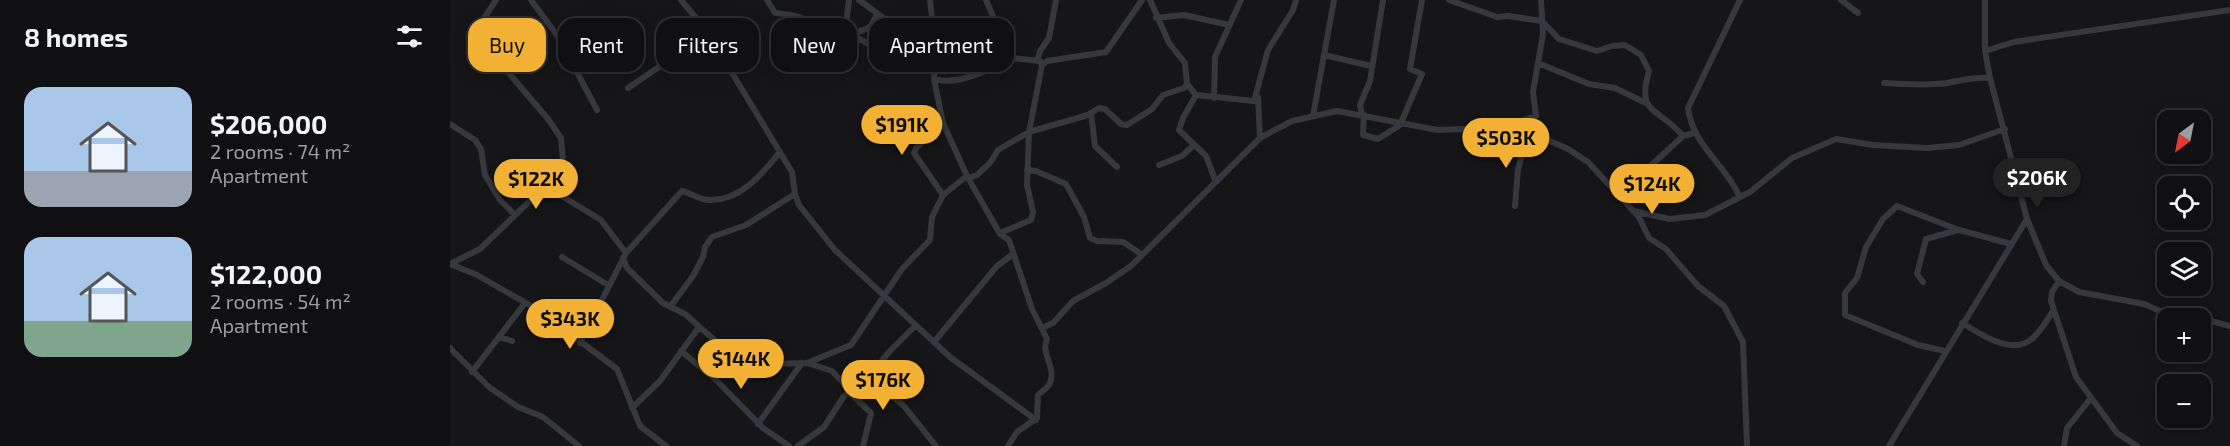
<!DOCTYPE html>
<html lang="en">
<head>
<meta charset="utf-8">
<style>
	:root { --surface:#101012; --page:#1e1e20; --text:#f1f3f6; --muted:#9c9d9f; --line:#303032; --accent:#f2b134 }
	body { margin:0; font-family:"Exo 2",sans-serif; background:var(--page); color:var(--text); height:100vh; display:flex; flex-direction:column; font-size:22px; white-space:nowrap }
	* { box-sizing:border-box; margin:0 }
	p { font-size:20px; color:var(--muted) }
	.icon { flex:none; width:33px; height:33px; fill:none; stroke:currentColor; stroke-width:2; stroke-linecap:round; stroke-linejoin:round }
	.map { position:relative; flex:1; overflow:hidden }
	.panel { display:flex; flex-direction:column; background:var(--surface); width:450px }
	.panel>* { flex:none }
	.guide { position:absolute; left:18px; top:18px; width:570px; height:54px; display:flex; gap:12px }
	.needle { width:39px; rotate:212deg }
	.tools { position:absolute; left:1707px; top:110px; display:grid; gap:12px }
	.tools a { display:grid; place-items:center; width:54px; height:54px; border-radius:12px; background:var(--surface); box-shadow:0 3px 15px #0003,0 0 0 2px var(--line); font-size:30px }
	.price { position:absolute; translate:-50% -51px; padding:0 14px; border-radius:21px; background:var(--accent); color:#111; font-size:20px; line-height:39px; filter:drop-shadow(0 2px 3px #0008) }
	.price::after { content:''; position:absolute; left:50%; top:36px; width:18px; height:14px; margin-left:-9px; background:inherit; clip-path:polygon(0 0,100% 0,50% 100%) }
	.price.current { background:#222; color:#fff }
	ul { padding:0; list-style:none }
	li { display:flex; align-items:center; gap:18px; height:150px; padding:0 24px }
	li span { display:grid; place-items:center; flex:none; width:168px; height:120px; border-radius:18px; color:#555 }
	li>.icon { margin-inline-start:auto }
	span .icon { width:72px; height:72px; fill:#fffc; stroke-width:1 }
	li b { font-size:26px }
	h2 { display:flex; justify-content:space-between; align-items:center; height:72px; padding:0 24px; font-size:26px }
	.chip { padding:0 21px; border-radius:18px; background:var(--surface); box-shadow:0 3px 15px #0003,0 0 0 2px var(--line); font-size:21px; line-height:54px }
	.chip.current { background:var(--accent); color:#111 }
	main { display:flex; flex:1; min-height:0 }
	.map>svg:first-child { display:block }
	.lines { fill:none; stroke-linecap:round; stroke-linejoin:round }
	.minor { stroke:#37383d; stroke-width:6 }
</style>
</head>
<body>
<main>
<section class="panel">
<h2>8 homes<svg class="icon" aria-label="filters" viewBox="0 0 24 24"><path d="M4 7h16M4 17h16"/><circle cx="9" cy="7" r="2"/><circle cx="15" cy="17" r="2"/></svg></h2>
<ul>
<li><span style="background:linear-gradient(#a9c7e8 70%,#9aa5b1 0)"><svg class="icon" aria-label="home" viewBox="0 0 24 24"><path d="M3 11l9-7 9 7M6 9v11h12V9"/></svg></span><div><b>$206,000</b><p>2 rooms · 74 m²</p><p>Apartment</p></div></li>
<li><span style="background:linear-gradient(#a9c7e8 70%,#7fa58c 0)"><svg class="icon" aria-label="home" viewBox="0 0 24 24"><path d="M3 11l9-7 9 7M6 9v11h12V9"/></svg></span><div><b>$122,000</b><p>2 rooms · 54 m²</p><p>Apartment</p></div></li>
</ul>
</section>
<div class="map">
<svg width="1780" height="446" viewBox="0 0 1780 446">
	<rect width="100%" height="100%" fill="#161618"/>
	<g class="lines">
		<path class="minor" d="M46,0L31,23L29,38L98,119L111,138L114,172L109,184L102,190
			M81,0L109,38L147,110
			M231,0L256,30L342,172L345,194L349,205L385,250L500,357L586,420
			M317,0L325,13C333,14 341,14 349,17C371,25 399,42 421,26L427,14
			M409,0L439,22L483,28
			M480,0L485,44L484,79L493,123L517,176L550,234L559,240L582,309L597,339C590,355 608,368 599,385C596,389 591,392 588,395L587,418L567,432L558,446
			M536,0L561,58L590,61L592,65L597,61L656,52L692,0
			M700,0L719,43L735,63L737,84L746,95L804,101L818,50L843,10L846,0
			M884,0L874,55L921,66
			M999,0L1047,17L1058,16L1092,21L1109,39L1147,51L1162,46L1175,45L1191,55L1199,71C1186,116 1208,106 1233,136
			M1091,0L1093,34L1083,92L1086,116L1074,120L1077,131L1118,149L1138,162L1189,217L1199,238L1216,249L1248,286L1274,306L1293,342L1297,446
			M1391,0L1408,13
			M1535,0V51L1540,78L1577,219L1596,265L1609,281L1629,292L1694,304L1710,311L1750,318
			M706,18L734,15L779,25
			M395,32L399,0
			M400,34L430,50L485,70
			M1535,51L1564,42L1780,10
			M587,61L590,51L599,38L606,0
			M1088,63L1139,84L1165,88L1196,103
			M484,79C508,86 539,70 561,58
			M1434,83C1455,84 1477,86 1497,83C1514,80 1523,77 1540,78
			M178,88L234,50L256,30
			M746,95L733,118L729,130L756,156L766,182
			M808,97L810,138
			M764,98L765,57L791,0
			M641,113L645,146L667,167
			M912,115L910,105L920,81L933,0
			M914,115L913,135L928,139L950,125L972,74L960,69L972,0
			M863,116L874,55
			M493,123L466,148L464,153L493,195
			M0,124L25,140L31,149L35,175L50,200L65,215
			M709,165L732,156L744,145
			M577,170L586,171L616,184L634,217L640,238L647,241L673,242L691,254
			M519,178L527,175L540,163L548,150L579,132L638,115L649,108L655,109L671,124L677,125L702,109L713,95L734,88L737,84
			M1169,195L1233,136L1244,133
			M1290,197C1275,164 1243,146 1238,108L1290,0
			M1065,206L1068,169L1076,141L1074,131
			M1183,211L1220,219L1255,215L1300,192L1342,158L1386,139L1423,145L1477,148L1509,145L1555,129
			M550,233L581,220L583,212L577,185L579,132L592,65
			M112,257L158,285
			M173,258L177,268L213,303L235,314L286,359L319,364L357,363L401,345L452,269L480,240L482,217L493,195L517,176
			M0,264L27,275L90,311L167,369L190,426L216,446
			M0,264L30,249L87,194L102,190L151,220L176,253
			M1609,281L1602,292L1601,301L1626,377L1667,433L1687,446
			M1473,282L1467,274L1476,239L1508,230
			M220,307L243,276L253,257L255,247L262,237L296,225L345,194
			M1750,318L1780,326
			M1512,323C1531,334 1562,357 1583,338C1591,331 1597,320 1603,311
			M592,328L603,323L623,301L656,283L681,266L810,138L842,121L887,111L988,130L1047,128L1077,131
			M49,337L62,341
			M484,342L547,266L563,254
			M130,343L176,253L232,191C240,193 248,199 258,200C290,202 312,174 330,152
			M0,348L39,387L68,407L93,417L129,446
			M231,351L266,380L313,428L339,446
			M1495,351L1468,345L1395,315V293L1407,278L1416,247L1433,219L1447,206L1509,230L1561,244
			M357,363L382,371L400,390
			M22,372L75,303
			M414,383L437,392L454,406L486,446
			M399,392L421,413L413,446
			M182,408L210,381L249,327
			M308,424L352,363
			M348,446L374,427L394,396L414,383L439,352L466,325
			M1439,446L1577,219
			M1614,446L1617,428L1641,398"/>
	</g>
</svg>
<div class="tools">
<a><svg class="needle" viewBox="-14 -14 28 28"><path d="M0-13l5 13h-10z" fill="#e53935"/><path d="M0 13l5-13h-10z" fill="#9c9d9f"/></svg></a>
<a><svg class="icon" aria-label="locate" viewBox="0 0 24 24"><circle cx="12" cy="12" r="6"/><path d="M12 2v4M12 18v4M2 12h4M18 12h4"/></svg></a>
<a><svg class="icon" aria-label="layers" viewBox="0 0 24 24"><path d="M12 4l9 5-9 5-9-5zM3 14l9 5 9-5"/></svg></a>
<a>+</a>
<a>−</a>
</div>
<b class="price" style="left:452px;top:156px">$191K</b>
<b class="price" style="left:1056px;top:169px">$503K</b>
<b class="price current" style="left:1587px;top:209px">$206K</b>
<b class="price" style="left:86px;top:210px">$122K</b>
<b class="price" style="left:1202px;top:215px">$124K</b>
<b class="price" style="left:120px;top:350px">$343K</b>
<b class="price" style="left:291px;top:390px">$144K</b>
<b class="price" style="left:433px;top:411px">$176K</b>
<div class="guide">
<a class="chip current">Buy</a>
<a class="chip">Rent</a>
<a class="chip">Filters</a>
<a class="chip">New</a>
<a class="chip">Apartment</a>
</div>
</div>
</main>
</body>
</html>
